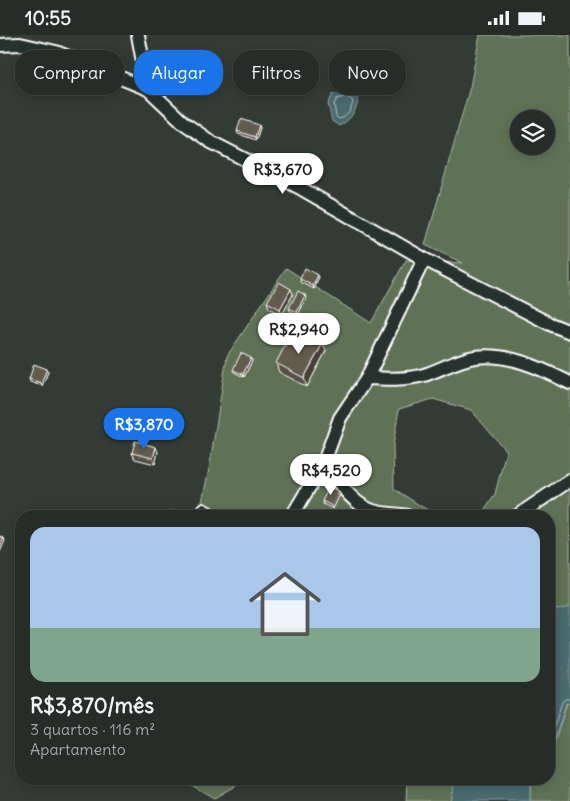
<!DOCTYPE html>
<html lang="pt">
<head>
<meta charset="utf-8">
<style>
	:root { --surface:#262c27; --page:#323833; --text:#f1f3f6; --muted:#a4a7a7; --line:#424844; --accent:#1a73e8 }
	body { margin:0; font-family:Delius,sans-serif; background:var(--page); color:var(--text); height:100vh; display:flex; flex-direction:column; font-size:19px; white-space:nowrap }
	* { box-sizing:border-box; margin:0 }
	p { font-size:16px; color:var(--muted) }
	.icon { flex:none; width:28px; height:28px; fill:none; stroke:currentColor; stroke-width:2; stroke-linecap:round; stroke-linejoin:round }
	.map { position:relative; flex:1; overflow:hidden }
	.drawer { position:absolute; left:15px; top:475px; width:540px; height:275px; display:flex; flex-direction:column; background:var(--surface); border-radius:20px; box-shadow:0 2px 12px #0003,0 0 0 1px var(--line) }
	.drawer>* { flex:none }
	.banner { position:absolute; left:15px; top:15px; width:540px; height:45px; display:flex; gap:10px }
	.tools { position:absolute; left:510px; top:75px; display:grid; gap:10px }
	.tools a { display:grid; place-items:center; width:45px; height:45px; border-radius:50%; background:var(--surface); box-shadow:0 2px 12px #0003,0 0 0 1px var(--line); font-size:25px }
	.price { position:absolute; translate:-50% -42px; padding:0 11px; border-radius:18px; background:#fff; color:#222; font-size:16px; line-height:32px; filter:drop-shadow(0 1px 2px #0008) }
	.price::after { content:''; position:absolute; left:50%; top:30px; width:15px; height:11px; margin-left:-8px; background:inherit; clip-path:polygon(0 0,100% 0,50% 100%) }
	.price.active { background:var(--accent); color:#fff }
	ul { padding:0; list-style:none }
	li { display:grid; align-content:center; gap:10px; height:265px; padding:0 15px }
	li span { display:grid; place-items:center; height:155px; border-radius:15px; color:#555 }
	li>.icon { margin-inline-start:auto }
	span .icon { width:90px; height:90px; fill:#fffc; stroke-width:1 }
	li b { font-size:21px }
	.chip { padding:0 18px; border-radius:20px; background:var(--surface); box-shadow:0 2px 12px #0003,0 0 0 1px var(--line); font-size:18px; line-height:45px }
	.chip.active { background:var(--accent); color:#fff }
	.status { display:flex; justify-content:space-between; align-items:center; height:35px; padding:0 25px; background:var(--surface); direction:ltr }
	.status svg { height:14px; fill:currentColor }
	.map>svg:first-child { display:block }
	.green { fill:#5e7256; stroke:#aeb8aa; fill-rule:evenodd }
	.water { fill:#486a6e; stroke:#91a6a8 }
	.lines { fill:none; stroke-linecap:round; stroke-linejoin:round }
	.shore { stroke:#b6c3c5; stroke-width:1 }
	.street-casing { stroke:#fff; stroke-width:16 }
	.street { stroke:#26332d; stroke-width:12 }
	.wall { fill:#564f43; stroke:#fff }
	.shaded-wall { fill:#464037; stroke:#fff }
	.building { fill:#645c4e; stroke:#fff }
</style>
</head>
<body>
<div class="status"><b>10:55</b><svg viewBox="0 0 49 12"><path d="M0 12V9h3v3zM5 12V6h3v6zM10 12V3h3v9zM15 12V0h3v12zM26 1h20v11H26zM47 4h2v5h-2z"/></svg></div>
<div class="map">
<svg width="570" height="766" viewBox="0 0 570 766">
	<rect width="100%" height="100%" fill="#323b34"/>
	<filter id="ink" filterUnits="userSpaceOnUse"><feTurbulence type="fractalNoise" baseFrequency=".02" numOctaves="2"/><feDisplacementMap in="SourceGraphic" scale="10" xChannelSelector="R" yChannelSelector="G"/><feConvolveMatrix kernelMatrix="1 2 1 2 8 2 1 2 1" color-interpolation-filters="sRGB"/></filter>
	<g filter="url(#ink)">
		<path class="green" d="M480,0H570V572L549,577V481H480L495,459L506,416L471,375L433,364L399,374L393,411L394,454L424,473L443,481H199L210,429L227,321L286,233L371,288L406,225L463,228L425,210L470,52ZM519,84H546V111H519Z
			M567,668L570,669V766H530V747L538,744H549V723Z
			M181,744H236L235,751L214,763Z
			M407,744H455L450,766H406Z"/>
		<path class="water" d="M349,57L359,63C356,76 351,85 339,91L332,86L328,69L333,59Z
			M570,572V669L566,668L549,723V577Z
			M455,744H538L530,747V766H450Z"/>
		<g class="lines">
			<path class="shore" d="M347,62L353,66C352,74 347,83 339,84L336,82L334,69L337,64Z
				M549,707L562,667L565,664H570"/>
			<g class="street-casing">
				<path id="street" d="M138,0L148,54
					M0,10L20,9L56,17L148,54L184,88L211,107L302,154L424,224L550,289L570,297
					M367,343C386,344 405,345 424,340C440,335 459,324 475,322C510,318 540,333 570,348
					M324,427C337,444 351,469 373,476C384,480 396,478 407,481
					M203,475L213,481
					M292,481L324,427L340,383L367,343L424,224
					M517,481L570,445"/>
			</g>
			<use href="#street" class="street"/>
		</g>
		<path class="wall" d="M259,90L260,93L256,105L238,99L237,96Z
			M319,242L314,254L301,247L300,244Z
			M293,259L282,280L269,273L267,267Z
			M305,260L306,263L298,280L290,276L289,273Z
			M306,310L326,316L307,352L279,337L276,328Z
			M251,323L252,326L244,342L234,337L233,335Z
			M47,334L48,337L42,351L30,347L29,344Z
			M158,417L155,429L135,424L132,418Z
			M340,459L333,474L323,469L322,466Z"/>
		<path class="shaded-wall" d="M259,90L260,93L256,105L255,102Z
			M318,240L319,242L314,254L313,251Z
			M291,254L293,259L282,280L280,274Z
			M305,260L306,263L298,280L297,277Z
			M323,308L326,316L307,352L304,343Z
			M251,323L252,326L244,342L243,339Z
			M47,334L48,337L42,351L41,348Z
			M156,412L158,417L155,429L153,423Z
			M339,456L340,459L333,474L332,471Z
			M4,503L5,506L0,517V512Z"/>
		<path class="building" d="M241,84L259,90L255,102L237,96Z
			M305,233L318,240L313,251L300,244Z
			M279,247L291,254L280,274L267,267Z
			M298,256L305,260L297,277L289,273Z
			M290,301L306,310L310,301L323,308L304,343L276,328Z
			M241,318L251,323L243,339L233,335Z
			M34,329L47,334L41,348L29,344Z
			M135,406L156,412L153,423L132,418Z
			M329,452L339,456L332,471L322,466Z
			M170,476L188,477L187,481H170Z
			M359,476L366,479L365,481H357Z
			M399,478L404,481H397Z
			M0,501L4,503L0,512Z
			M21,600V612L15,604Z"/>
	</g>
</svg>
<div class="tools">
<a><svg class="icon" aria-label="layers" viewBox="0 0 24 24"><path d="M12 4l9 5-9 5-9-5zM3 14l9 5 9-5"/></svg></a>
</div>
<b class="price" style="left:283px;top:160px">R$3,670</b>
<b class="price" style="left:299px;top:320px">R$2,940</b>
<b class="price active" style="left:144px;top:415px">R$3,870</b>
<b class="price" style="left:331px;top:461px">R$4,520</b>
<div class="banner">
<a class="chip">Comprar</a>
<a class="chip active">Alugar</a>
<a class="chip">Filtros</a>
<a class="chip">Novo</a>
</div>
<section class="drawer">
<ul>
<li><span style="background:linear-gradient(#a9c7e8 65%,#7fa58c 0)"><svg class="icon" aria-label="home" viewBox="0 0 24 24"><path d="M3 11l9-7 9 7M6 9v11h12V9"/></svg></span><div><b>R$3,870/mês</b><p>3 quartos · 116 m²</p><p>Apartamento</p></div></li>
</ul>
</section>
</div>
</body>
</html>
